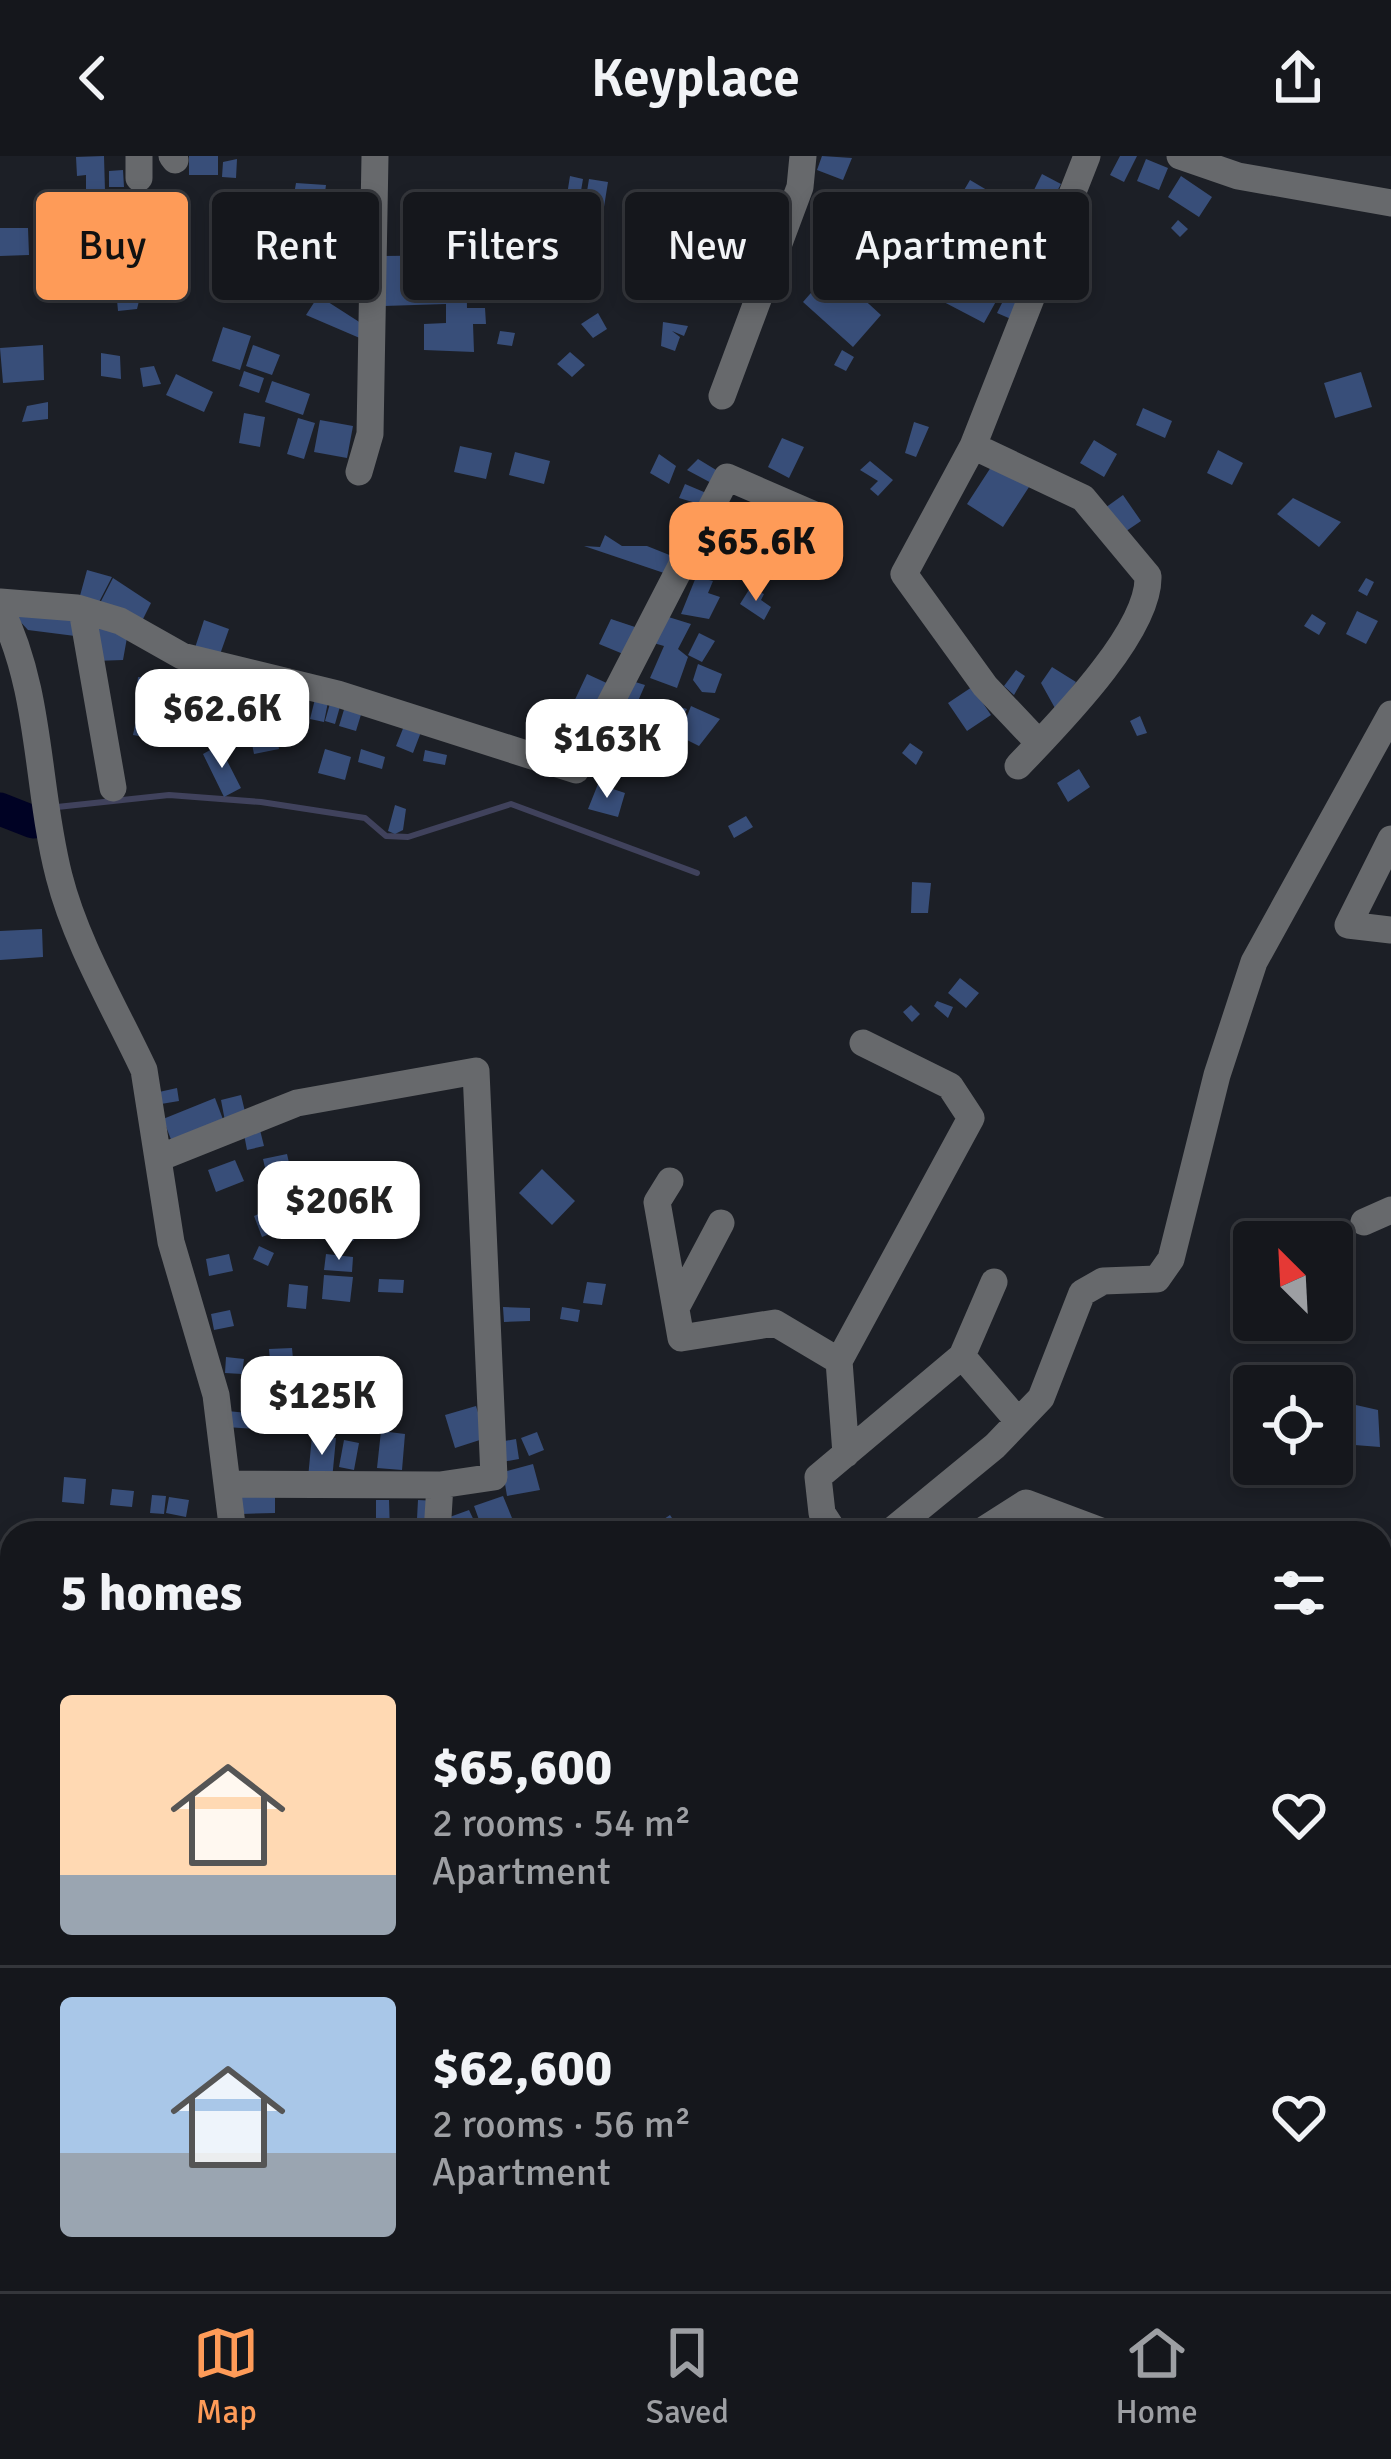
<!DOCTYPE html>
<html lang="en">
<head>
<meta charset="utf-8">
<style>
	:root { --surface:#15171c; --page:#222429; --text:#f1f3f6; --muted:#9d9fa3; --line:#34363b; --accent:#fe9b58 }
	body { margin:0; font-family:Signika,sans-serif; background:var(--page); color:var(--text); height:100vh; display:flex; flex-direction:column; font-size:45px; white-space:nowrap }
	* { box-sizing:border-box; margin:0 }
	p { font-size:39px; color:var(--muted) }
	.icon { flex:none; width:66px; height:66px; fill:none; stroke:currentColor; stroke-width:2; stroke-linecap:round; stroke-linejoin:round }
	.map { position:relative; flex:1; overflow:hidden }
	.panel { position:absolute; left:0px; top:1365px; width:1392px; height:771px; display:flex; flex-direction:column; background:var(--surface); border-radius:36px 36px 0 0; box-shadow:0 6px 18px #0003,0 0 0 3px var(--line) }
	.panel>* { flex:none }
	.hud { position:absolute; left:36px; top:36px; width:1320px; height:108px; display:flex; gap:24px }
	.needle { width:78px; rotate:336deg }
	.controls { position:absolute; left:1233px; top:1065px; display:grid; gap:24px }
	.controls a { display:grid; place-items:center; width:120px; height:120px; border-radius:12px; background:var(--surface); box-shadow:0 6px 18px #0003,0 0 0 3px var(--line); font-size:60px }
	.price { position:absolute; translate:-50% -102px; padding:0 27px; border-radius:24px; background:#fff; color:#222; font-size:39px; line-height:78px; filter:drop-shadow(0 3px 6px #0008) }
	.price::after { content:''; position:absolute; left:50%; top:72px; width:36px; height:27px; margin-left:-18px; background:inherit; clip-path:polygon(0 0,100% 0,50% 100%) }
	.price.on { background:var(--accent); color:#111 }
	ul { padding:0; list-style:none }
	li { display:flex; align-items:center; gap:36px; height:300px; padding:0 60px }
	li+li { border-top:3px solid var(--line) }
	li span { display:grid; place-items:center; flex:none; width:336px; height:240px; border-radius:12px; color:#555 }
	li>.icon { margin-inline-start:auto }
	span .icon { width:144px; height:144px; fill:#fffc; stroke-width:1 }
	li b { font-size:51px }
	h2 { display:flex; justify-content:space-between; align-items:center; height:144px; padding:0 60px; font-size:51px }
	.tag { padding:0 42px; border-radius:12px; background:var(--surface); box-shadow:0 6px 18px #0003,0 0 0 3px var(--line); font-size:42px; line-height:108px }
	.tag.on { background:var(--accent); color:#111 }
	header { display:flex; justify-content:space-between; align-items:center; height:156px; padding:0 60px; background:var(--surface); font-size:54px; font-weight:600 }
	.menu { display:flex; justify-content:space-around; align-items:center; height:168px; border-top:3px solid var(--line); background:var(--surface); font-size:33px; color:var(--muted) }
	.menu a { display:grid; justify-items:center; gap:6px }
	.menu .on { color:var(--accent) }
	.map>svg:first-child { display:block }
	.lines { fill:none; stroke-linecap:round; stroke-linejoin:round }
	.stream { stroke:#40425c; stroke-width:6 }
	.river { stroke:#000224; stroke-width:33 }
	.building { fill:#384e79 }
	.minor { stroke:#67696c; stroke-width:27 }
</style>
</head>
<body>
<header><svg class="icon" aria-label="back" viewBox="0 0 24 24"><path d="M15 5l-7 7 7 7"/></svg>Keyplace<svg class="icon" aria-label="share" viewBox="0 0 24 24"><path d="M12 15V3M7 8l5-5 5 5M5 13v7h14v-7"/></svg></header>
<div class="map">
<svg width="1391" height="2135" viewBox="0 0 1391 2135">
	<rect width="100%" height="100%" fill="#1c1f26"/>
	<g class="lines">
		<path class="stream" d="M57,651L169,639L261,646L365,662L386,680L408,681L511,648L697,717"/>
		<path class="river" d="M0,653L33,666"/>
	</g>
	<path class="building" d="M104,0L105,35L86,36V19L77,20L76,1Z
		M189,0H218V19H189Z
		M822,0L852,2L843,24L817,14Z
		M1120,0H1137L1124,26L1110,19Z
		M237,3L236,22L222,21L223,6Z
		M1146,3L1168,12L1159,34L1137,25Z
		M123,14L124,31H109V15Z
		M1042,18L1061,28L1050,48L1032,38Z
		M570,20L583,23L580,41L567,39Z
		M1181,20L1212,41L1199,61L1168,41Z
		M589,23L608,26L603,57L584,54Z
		M970,24L997,40L987,57L960,41Z
		M296,27L326,29L322,59L291,56Z
		M943,39L1002,72L979,114L920,81Z
		M1001,41L1018,50L1010,65L993,56Z
		M166,46L167,77L108,78L107,47Z
		M1024,50L1048,61L1036,89L1011,77Z
		M1178,64L1188,73L1180,81L1171,72Z
		M0,72H28L29,99L0,100Z
		M1004,78L1031,94L1010,129L983,114Z
		M916,84L1004,131L984,167L896,121Z
		M250,87L296,105L291,116L306,121L297,138L288,132L281,142L245,124L250,109L240,106L243,88Z
		M51,91L48,108L35,109L34,92Z
		M828,94L835,102L840,94L849,97L845,104L856,112L847,128L881,159L853,191L803,146L831,114L820,103Z
		M466,99L467,152H485L486,168H473L474,196L424,194V168L446,167V148L384,150L383,100Z
		M76,102L78,121L54,123L52,105Z
		M1008,135L1021,142L1011,163L997,157Z
		M140,141L137,153L118,155L117,144Z
		M325,144L364,169L362,183L306,159L315,145Z
		M598,157L607,173L593,182L581,168Z
		M663,166L688,170L684,180L672,175L680,181L675,195L661,190Z
		M223,171L251,180L240,214L212,205Z
		M500,175L515,177L512,190L497,188Z
		M43,189L44,224L3,227L0,192Z
		M253,189L280,199L272,219L246,210Z
		M842,194L854,201L846,215L834,209Z
		M570,196L585,209L572,221L557,208Z
		M101,197L120,200L121,223L101,220Z
		M154,210L161,228L143,231L140,212Z
		M244,215L264,222L259,237L239,230Z
		M1361,216L1372,251L1335,262L1324,227Z
		M176,218L213,236L204,256L166,239Z
		M272,225L310,238L303,259L265,246Z
		M48,246V263L22,266L27,250Z
		M1143,252L1172,265L1165,282L1136,269Z
		M244,257L265,261L260,291L239,287Z
		M298,262L315,267L304,303L287,298Z
		M320,264L353,270L347,302L314,296Z
		M914,266L929,271L916,301L905,297Z
		M782,282L804,291L789,322L768,311Z
		M1094,284L1117,298L1104,321L1080,307Z
		M460,290L492,297L486,323L454,316Z
		M1218,294L1243,307L1232,329L1207,317Z
		M515,296L550,305L544,328L509,319Z
		M659,298L676,310L669,328L650,317Z
		M698,303L726,320L717,330L687,314Z
		M870,305L893,324L878,340L870,333L878,325L860,314Z
		M993,308L1029,331L1003,371L967,348Z
		M685,328L711,339L706,350L679,342Z
		M1123,339L1141,365L1116,382L1098,357Z
		M1293,342L1341,366L1319,391L1277,358Z
		M711,363L725,367L720,378L729,393L722,400L702,391Z
		M807,374L820,377L807,405L795,401Z
		M605,379L622,390H647L672,400L664,417L584,390L600,391Z
		M87,414L112,421L97,450L78,447Z
		M696,421L713,425L708,437L720,441L709,463L681,458Z
		M113,422L151,447L139,471L98,451Z
		M1366,422L1374,426L1367,440L1358,435Z
		M750,432L764,438L761,444L771,451L764,464L740,448Z
		M1357,455L1378,465L1366,488L1346,478Z
		M73,457L83,481L28,474L16,461Z
		M1312,458L1326,467L1319,479L1304,470Z
		M662,459L691,468L678,493L688,501L677,532L650,522L664,490L650,486Z
		M611,463L641,473L628,500L599,488Z
		M204,464L229,473L218,504L193,498Z
		M97,466L128,476L123,504L94,505Z
		M699,477L715,485L702,506L688,499Z
		M698,508L722,518L715,537L702,536L693,524Z
		M1052,511L1076,526L1056,554L1041,527Z
		M1016,514L1025,520L1014,539L1004,530Z
		M587,518L611,529L587,579L564,567Z
		M138,521L161,523L159,540L136,539Z
		M632,525L645,529L635,552L621,550Z
		M259,529L284,533L281,549L256,545Z
		M972,531L991,559L967,575L948,547Z
		M315,543L328,546L324,566L310,563Z
		M331,544L341,547L335,568L325,565Z
		M140,546L157,549L150,582L133,579Z
		M664,546L687,553L675,576L655,566Z
		M346,547L363,552L356,575L339,570Z
		M691,550L720,563L699,590L679,580Z
		M1140,560L1147,577L1137,580L1130,565Z
		M273,563L279,593L254,598L248,568Z
		M404,570L421,576L413,597L396,590Z
		M910,587L923,596L916,609L902,597Z
		M219,589L241,632L224,641L203,598Z
		M325,593L351,601L345,624L318,617Z
		M361,593L385,601L382,613L358,606Z
		M425,594L447,599L445,609L423,605Z
		M1079,613L1090,631L1068,646L1057,627Z
		M598,628L625,637L618,661L588,653Z
		M395,649L406,653L403,674L395,678L388,675Z
		M746,660L753,671L734,682L728,670Z
		M912,726L931,727L928,757H911Z
		M42,773L43,801L0,804V775Z
		M960,822L979,837L966,852L948,837Z
		M937,845L953,851L948,862L934,850Z
		M911,849L920,858L912,866L903,856Z
		M177,932L179,945L161,948L159,936Z
		M241,939L246,960L225,965L221,944Z
		M215,942L224,966L172,986L163,963Z
		M259,970L264,990L247,994L243,973Z
		M287,998L290,1011L266,1016L263,1003Z
		M235,1004L244,1025L216,1036L208,1014Z
		M542,1013L575,1045L552,1069L519,1037Z
		M280,1049L289,1070L262,1081L254,1060Z
		M343,1070L355,1071L354,1085L342,1084Z
		M259,1090L274,1097L268,1110L253,1103Z
		M229,1098L233,1115L209,1120L206,1103Z
		M326,1098L353,1101L352,1116L324,1114Z
		M324,1119L353,1121L350,1146L322,1143Z
		M379,1123L404,1124L403,1137L378,1136Z
		M587,1126L606,1128L602,1149L583,1147Z
		M289,1128L308,1130L306,1153L287,1151Z
		M503,1151L530,1152V1165L504,1166Z
		M562,1151L580,1154L578,1166L560,1163Z
		M230,1154L234,1170L214,1174L211,1158Z
		M292,1192L294,1214L271,1216L269,1193Z
		M226,1201L244,1203L242,1218L225,1217Z
		M290,1239L322,1242L321,1252L289,1249Z
		M1347,1247L1378,1254L1380,1291L1342,1288Z
		M476,1250L486,1282L455,1292L445,1259Z
		M227,1255L259,1258L258,1273L226,1271Z
		M317,1255L340,1257L338,1272L316,1270Z
		M290,1256L310,1258L308,1276L288,1274Z
		M381,1275L405,1278L402,1314L377,1312Z
		M537,1276L544,1294L529,1300L521,1282Z
		M312,1280L336,1282L332,1324L308,1322Z
		M516,1283L519,1303L502,1306L499,1286Z
		M344,1284L359,1287L354,1314L339,1311Z
		M533,1308L540,1334L507,1340L503,1316Z
		M64,1321L86,1323L84,1348L62,1346Z
		M112,1333L134,1335L132,1351L110,1349Z
		M152,1339L166,1340L164,1358L150,1357Z
		M241,1340H275V1357L241,1358Z
		M503,1340L512,1362L482,1372L474,1350Z
		M169,1341L189,1344L186,1361L166,1357Z
		M376,1344H389L390,1377H376Z
		M418,1344L438,1345V1363H417Z
		M469,1354L478,1373L442,1377L451,1373L447,1362Z
		M670,1359L682,1377H643Z
		M275,1364V1377H248L247,1365Z
		M1391,1406V1447L1380,1432V1412Z
		M1383,1555L1391,1556V1592L1380,1591Z
		M1380,1655L1391,1656V1710L1380,1709Z
		M1380,1764L1391,1766V1827L1380,1825Z
		M0,1799L12,1800V1852L0,1851Z
		M1381,1873L1390,1890L1391,1912H1380Z
		M12,1894V1938L0,1941V1897Z
		M1391,1934V1970L1380,1971V1936Z
		M1380,1982L1391,1986V2006L1380,2003Z
		M10,1992L12,2019L3,2021L0,1998Z
		M214,2124H239V2130H213Z
		M1241,2124H1264L1271,2135H1248Z"/>
	<g class="lines">
		<path class="minor" d="M139,0V22
			M172,0L175,4
			M1180,0L1238,20L1391,47
			M722,240L800,31L803,0
			M973,290L1083,342L1148,420C1150,476 1056,570 1018,610
			M359,316L370,278L375,0
			M0,446L77,452L120,465L182,500L338,538L576,614L727,321L819,361
			M0,452C42,535 36,630 59,720C76,787 115,852 144,914L171,1086L216,1239L233,1377
			M82,454L113,632
			M1039,587L985,530L904,418L973,290L1087,0
			M1391,683L1348,769L1391,774
			M159,1002L297,947L476,915L494,1321L440,1329L227,1328
			M670,1025L657,1046L681,1182L775,1167L839,1205
			M1364,1066L1391,1054
			M676,1152L721,1067
			M962,1200L1018,1265
			M846,1298L839,1205L971,962L950,930L863,887
			M437,1377L440,1329
			M835,1377L822,1357L818,1321L962,1200L994,1126
			M889,1377L995,1290L1041,1242L1082,1137L1103,1125L1157,1123L1171,1103L1217,919L1254,806L1391,558
			M979,1377L1026,1347L1106,1377
			M1380,1835L1391,1836
			M0,1852L12,1853
			M0,1962L12,1950
			M0,2053L12,2102
			M17,2124L20,2135
			M424,2124L438,2135
			M290,2135L365,2124
			M1334,2135V2124"/>
	</g>
</svg>
<div class="controls">
<a><svg class="needle" viewBox="-14 -14 28 28"><path d="M0-13l5 13h-10z" fill="#e53935"/><path d="M0 13l5-13h-10z" fill="#9d9fa3"/></svg></a>
<a><svg class="icon" aria-label="locate" viewBox="0 0 24 24"><circle cx="12" cy="12" r="6"/><path d="M12 2v4M12 18v4M2 12h4M18 12h4"/></svg></a>
</div>
<b class="price on" style="left:756px;top:448px">$65.6K</b>
<b class="price" style="left:222px;top:615px">$62.6K</b>
<b class="price" style="left:607px;top:645px">$163K</b>
<b class="price" style="left:339px;top:1107px">$206K</b>
<b class="price" style="left:322px;top:1302px">$125K</b>
<div class="hud">
<a class="tag on">Buy</a>
<a class="tag">Rent</a>
<a class="tag">Filters</a>
<a class="tag">New</a>
<a class="tag">Apartment</a>
</div>
<section class="panel">
<h2>5 homes<svg class="icon" aria-label="filters" viewBox="0 0 24 24"><path d="M4 7h16M4 17h16"/><circle cx="9" cy="7" r="2"/><circle cx="15" cy="17" r="2"/></svg></h2>
<ul>
<li><span style="background:linear-gradient(#ffd9b3 75%,#9aa5b1 0)"><svg class="icon" aria-label="home" viewBox="0 0 24 24"><path d="M3 11l9-7 9 7M6 9v11h12V9"/></svg></span><div><b>$65,600</b><p>2 rooms · 54 m²</p><p>Apartment</p></div><svg class="icon" aria-label="heart" viewBox="0 0 24 24"><path d="M12 20l-8-8c-3-5 5-10 8-4 3-6 11-1 8 4z"/></svg></li>
<li><span style="background:linear-gradient(#a9c7e8 65%,#9aa5b1 0)"><svg class="icon" aria-label="home" viewBox="0 0 24 24"><path d="M3 11l9-7 9 7M6 9v11h12V9"/></svg></span><div><b>$62,600</b><p>2 rooms · 56 m²</p><p>Apartment</p></div><svg class="icon" aria-label="heart" viewBox="0 0 24 24"><path d="M12 20l-8-8c-3-5 5-10 8-4 3-6 11-1 8 4z"/></svg></li>
</ul>
</section>
</div>
<nav class="menu">
<a class="on"><svg class="icon" aria-label="map" viewBox="0 0 24 24"><path d="M3 6l6-2 6 2 6-2v14l-6 2-6-2-6 2zM9 4v14M15 6v14"/></svg>Map</a>
<a><svg class="icon" aria-label="saved" viewBox="0 0 24 24"><path d="M7 4h10v16l-5-4-5 4z"/></svg>Saved</a>
<a><svg class="icon" aria-label="home" viewBox="0 0 24 24"><path d="M3 11l9-7 9 7M6 9v11h12V9"/></svg>Home</a>
</nav>
</body>
</html>
